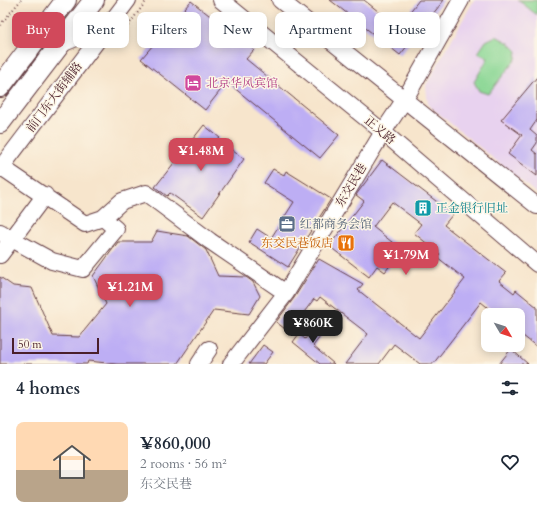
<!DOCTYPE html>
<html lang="en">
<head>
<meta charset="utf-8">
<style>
	:root { --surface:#fff; --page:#f2f2f3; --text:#1f2937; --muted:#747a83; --accent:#d1495b }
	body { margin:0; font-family:Cardo,"Noto Serif SC",serif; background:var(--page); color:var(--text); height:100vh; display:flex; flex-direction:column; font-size:15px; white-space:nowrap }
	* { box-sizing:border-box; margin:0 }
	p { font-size:13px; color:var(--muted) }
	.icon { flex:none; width:22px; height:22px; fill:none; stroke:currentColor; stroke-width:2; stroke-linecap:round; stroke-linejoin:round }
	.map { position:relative; height:364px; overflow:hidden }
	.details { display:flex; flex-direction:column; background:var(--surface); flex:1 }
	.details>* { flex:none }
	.top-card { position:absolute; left:12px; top:12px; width:513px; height:36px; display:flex; gap:8px }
	.needle { width:26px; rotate:129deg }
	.tools { position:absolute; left:481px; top:308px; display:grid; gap:8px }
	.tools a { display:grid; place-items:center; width:44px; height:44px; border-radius:8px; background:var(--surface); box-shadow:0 2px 10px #0003; font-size:20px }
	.scale { position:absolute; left:12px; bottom:10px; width:87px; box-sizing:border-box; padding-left:4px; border:2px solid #4a1f2b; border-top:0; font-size:11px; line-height:14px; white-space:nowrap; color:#4a1f2b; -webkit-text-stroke:3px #fcf5e5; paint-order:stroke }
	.price { position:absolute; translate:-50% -34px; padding:0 9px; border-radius:8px; background:var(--accent); color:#fff; font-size:13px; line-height:26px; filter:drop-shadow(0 1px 2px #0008) }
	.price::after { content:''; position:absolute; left:50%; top:24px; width:12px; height:9px; margin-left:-6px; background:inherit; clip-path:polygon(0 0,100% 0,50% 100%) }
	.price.current { background:#222; color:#fff }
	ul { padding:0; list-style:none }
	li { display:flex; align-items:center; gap:12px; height:100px; padding:0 16px }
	li span { display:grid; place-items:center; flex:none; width:112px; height:80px; border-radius:8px; color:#555 }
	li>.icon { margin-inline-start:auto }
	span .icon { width:48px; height:48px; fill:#fffc; stroke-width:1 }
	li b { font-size:17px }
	h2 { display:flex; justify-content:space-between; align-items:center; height:48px; padding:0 16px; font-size:17px }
	.chip { padding:0 14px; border-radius:8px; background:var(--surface); box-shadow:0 2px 10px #0003; font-size:14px; line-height:36px }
	.chip.current { background:var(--accent); color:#fff }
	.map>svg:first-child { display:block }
	.built { fill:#e8d2ef }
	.green { fill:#8bd795; stroke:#6a7b60 }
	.building { fill:#bdaef4 }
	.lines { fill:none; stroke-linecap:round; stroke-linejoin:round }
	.minor-casing { stroke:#643d43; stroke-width:18 }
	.major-casing { stroke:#643d43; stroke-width:22 }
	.path { stroke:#643d43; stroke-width:2; stroke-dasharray:1 3; stroke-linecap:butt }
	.minor { stroke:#fff; stroke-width:16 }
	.major { stroke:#fff; stroke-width:20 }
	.labels { text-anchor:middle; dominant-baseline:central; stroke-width:3; stroke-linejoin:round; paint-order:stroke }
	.hotel-label { font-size:12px; fill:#b23c85; stroke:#fcf5e5; text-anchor:start }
	.street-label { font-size:12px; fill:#4a1f2b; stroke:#fcf5e5 }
	.culture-label { font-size:12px; fill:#0d838f; stroke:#fcf5e5; text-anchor:start }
	.service-label { font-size:12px; fill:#4e5e75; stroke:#fcf5e5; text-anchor:start }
	.food-label { font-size:12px; fill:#c56008; stroke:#fcf5e5; text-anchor:end }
</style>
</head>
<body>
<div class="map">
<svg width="537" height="364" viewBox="0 0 537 364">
	<rect width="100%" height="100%" fill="#fcf5e5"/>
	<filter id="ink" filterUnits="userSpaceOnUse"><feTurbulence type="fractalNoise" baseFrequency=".025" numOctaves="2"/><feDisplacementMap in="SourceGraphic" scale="8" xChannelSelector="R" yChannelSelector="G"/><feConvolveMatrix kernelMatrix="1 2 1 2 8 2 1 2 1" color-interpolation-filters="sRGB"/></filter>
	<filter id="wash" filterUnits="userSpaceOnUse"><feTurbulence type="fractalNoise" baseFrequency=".012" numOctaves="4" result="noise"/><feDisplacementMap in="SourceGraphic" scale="16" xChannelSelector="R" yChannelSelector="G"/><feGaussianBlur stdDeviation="0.9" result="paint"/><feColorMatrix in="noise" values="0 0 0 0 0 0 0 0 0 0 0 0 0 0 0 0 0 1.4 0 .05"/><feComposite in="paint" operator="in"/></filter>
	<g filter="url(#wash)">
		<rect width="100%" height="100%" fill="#f7e5cc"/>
		<path class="built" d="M474,0H537V194L428,105L426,85Z"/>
		<path class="green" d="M518,0H537V15Z
			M496,36L509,43L517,51L516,59L488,94L479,91L474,82L488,58L478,53L486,41Z"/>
		<g id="blocks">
			<path class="building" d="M330,0H364L398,27L419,0H444L400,55Z
				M191,1L254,50L246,59L339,135L320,158L227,82L205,110L141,59Z
				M537,77V120L530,130L537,136V143L532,150L537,154V176L508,154L522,135L501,120Z
				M204,125L220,138L218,140L244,159L203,217L170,193L167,196L155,187Z
				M382,160L453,214L444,225L506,273L499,281L514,293L516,290L537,307V347L518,332V315H497L481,302L433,364H420L394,344L379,364H345L368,334L320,297L317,301L314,299L289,332L276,322L294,298L319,259L363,284L358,290L419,338L465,279L437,257L440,254L414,233L421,224L392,202L373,227L397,246L395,259L385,272L377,266L369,277L329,246L364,201L356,195Z
				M273,169L284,175L286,171L331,199L288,267L249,242L257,229L271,238L294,202L264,183Z
				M157,231L188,236L206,250L218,276L246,277L253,282L260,296L249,314L214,310L177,364H116L88,361L87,364H0V277L13,286L32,288L53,336L79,337L106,304L93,276L118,242H151Z
				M320,320L328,327L313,346L334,364H320L293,342L299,334L305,339Z
				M263,345L273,352L264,364H249Z
				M511,349L528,364H499Z"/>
		</g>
	</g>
	<g filter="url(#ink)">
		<use href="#blocks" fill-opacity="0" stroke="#643d43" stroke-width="1"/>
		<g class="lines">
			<g class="minor-casing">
				<path id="minor" d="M221,0L383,132L537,264
					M280,0L537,206
					M59,45L108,25
					M0,166L85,224L103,218L122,201L146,193L210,241L286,293
					M0,169L128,0
					M45,195L12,239L52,261L83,269L116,229L103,218
					M0,232L12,239L0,255
					M199,364L209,349
					M231,364L286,293L383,132L405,99L461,0"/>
			</g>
			<g class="major-casing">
				<path id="major" d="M0,87L66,0
					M0,123L94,0"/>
			</g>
			<path class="path" d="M0,25L21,0
				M116,42L147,0"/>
			<use href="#minor" class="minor"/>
			<use href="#major" class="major"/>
		</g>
	</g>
	<defs>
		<g id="hotel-square" transform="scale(0.9)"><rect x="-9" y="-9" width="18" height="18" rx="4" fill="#d1479c" stroke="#fcf5e5"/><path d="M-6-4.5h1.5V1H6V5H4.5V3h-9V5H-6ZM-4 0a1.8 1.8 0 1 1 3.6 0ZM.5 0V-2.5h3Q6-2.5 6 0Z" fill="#fff"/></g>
		<g id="building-square" transform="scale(0.9)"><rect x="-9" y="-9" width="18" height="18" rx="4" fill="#0f9aa8" stroke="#fcf5e5"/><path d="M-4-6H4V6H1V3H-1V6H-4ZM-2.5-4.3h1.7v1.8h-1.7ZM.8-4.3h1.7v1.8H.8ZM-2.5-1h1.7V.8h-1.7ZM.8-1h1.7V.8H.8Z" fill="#fff"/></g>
		<g id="office-square" transform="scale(0.9)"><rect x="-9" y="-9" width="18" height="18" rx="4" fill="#5c6f8a" stroke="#fcf5e5"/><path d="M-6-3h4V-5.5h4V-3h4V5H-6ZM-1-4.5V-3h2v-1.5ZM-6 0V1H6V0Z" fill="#fff"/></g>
		<g id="restaurant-square" transform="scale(0.9)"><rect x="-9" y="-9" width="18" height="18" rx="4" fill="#e8710a" stroke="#fcf5e5"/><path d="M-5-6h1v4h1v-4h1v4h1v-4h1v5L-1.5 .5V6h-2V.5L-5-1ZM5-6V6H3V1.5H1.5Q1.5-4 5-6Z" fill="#fff"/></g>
	</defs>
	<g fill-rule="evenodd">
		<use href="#hotel-square" x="193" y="83"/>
		<use href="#building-square" x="423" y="208"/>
		<use href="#office-square" x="287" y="224"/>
		<use href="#restaurant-square" x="346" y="243"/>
	</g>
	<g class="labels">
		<g class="hotel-label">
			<text x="206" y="83">北京华风宾馆</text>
		</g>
		<g class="street-label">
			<text transform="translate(54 97) rotate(-53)">前门东大街辅路</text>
			<text transform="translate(380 130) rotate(40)">正义路</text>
			<text transform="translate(351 185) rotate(-59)">东交民巷</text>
		</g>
		<g class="culture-label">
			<text x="436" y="208">正金银行旧址</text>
		</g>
		<g class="service-label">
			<text x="300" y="224">红都商务会馆</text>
		</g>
		<g class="food-label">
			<text x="333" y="243">东交民巷饭店</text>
		</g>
	</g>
</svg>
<div class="tools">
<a><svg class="needle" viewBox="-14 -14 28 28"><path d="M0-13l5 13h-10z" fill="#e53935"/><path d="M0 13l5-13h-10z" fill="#747a83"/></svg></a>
</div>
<div class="scale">50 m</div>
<b class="price" style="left:201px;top:172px">¥1.48M</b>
<b class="price" style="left:406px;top:276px">¥1.79M</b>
<b class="price" style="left:130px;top:308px">¥1.21M</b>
<b class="price current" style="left:313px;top:344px">¥860K</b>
<div class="top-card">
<a class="chip current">Buy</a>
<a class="chip">Rent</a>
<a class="chip">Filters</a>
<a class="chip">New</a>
<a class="chip">Apartment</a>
<a class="chip">House</a>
</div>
</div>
<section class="details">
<h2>4 homes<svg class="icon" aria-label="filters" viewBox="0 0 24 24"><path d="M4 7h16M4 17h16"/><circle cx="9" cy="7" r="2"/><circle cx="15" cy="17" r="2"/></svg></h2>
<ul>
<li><span style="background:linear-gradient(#ffd9b3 60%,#b9a48a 0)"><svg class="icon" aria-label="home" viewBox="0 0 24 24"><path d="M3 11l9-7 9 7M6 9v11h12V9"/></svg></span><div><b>¥860,000</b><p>2 rooms · 56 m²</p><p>东交民巷</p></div><svg class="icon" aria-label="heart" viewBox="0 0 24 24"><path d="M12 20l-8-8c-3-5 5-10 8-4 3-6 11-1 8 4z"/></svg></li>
</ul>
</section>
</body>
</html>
